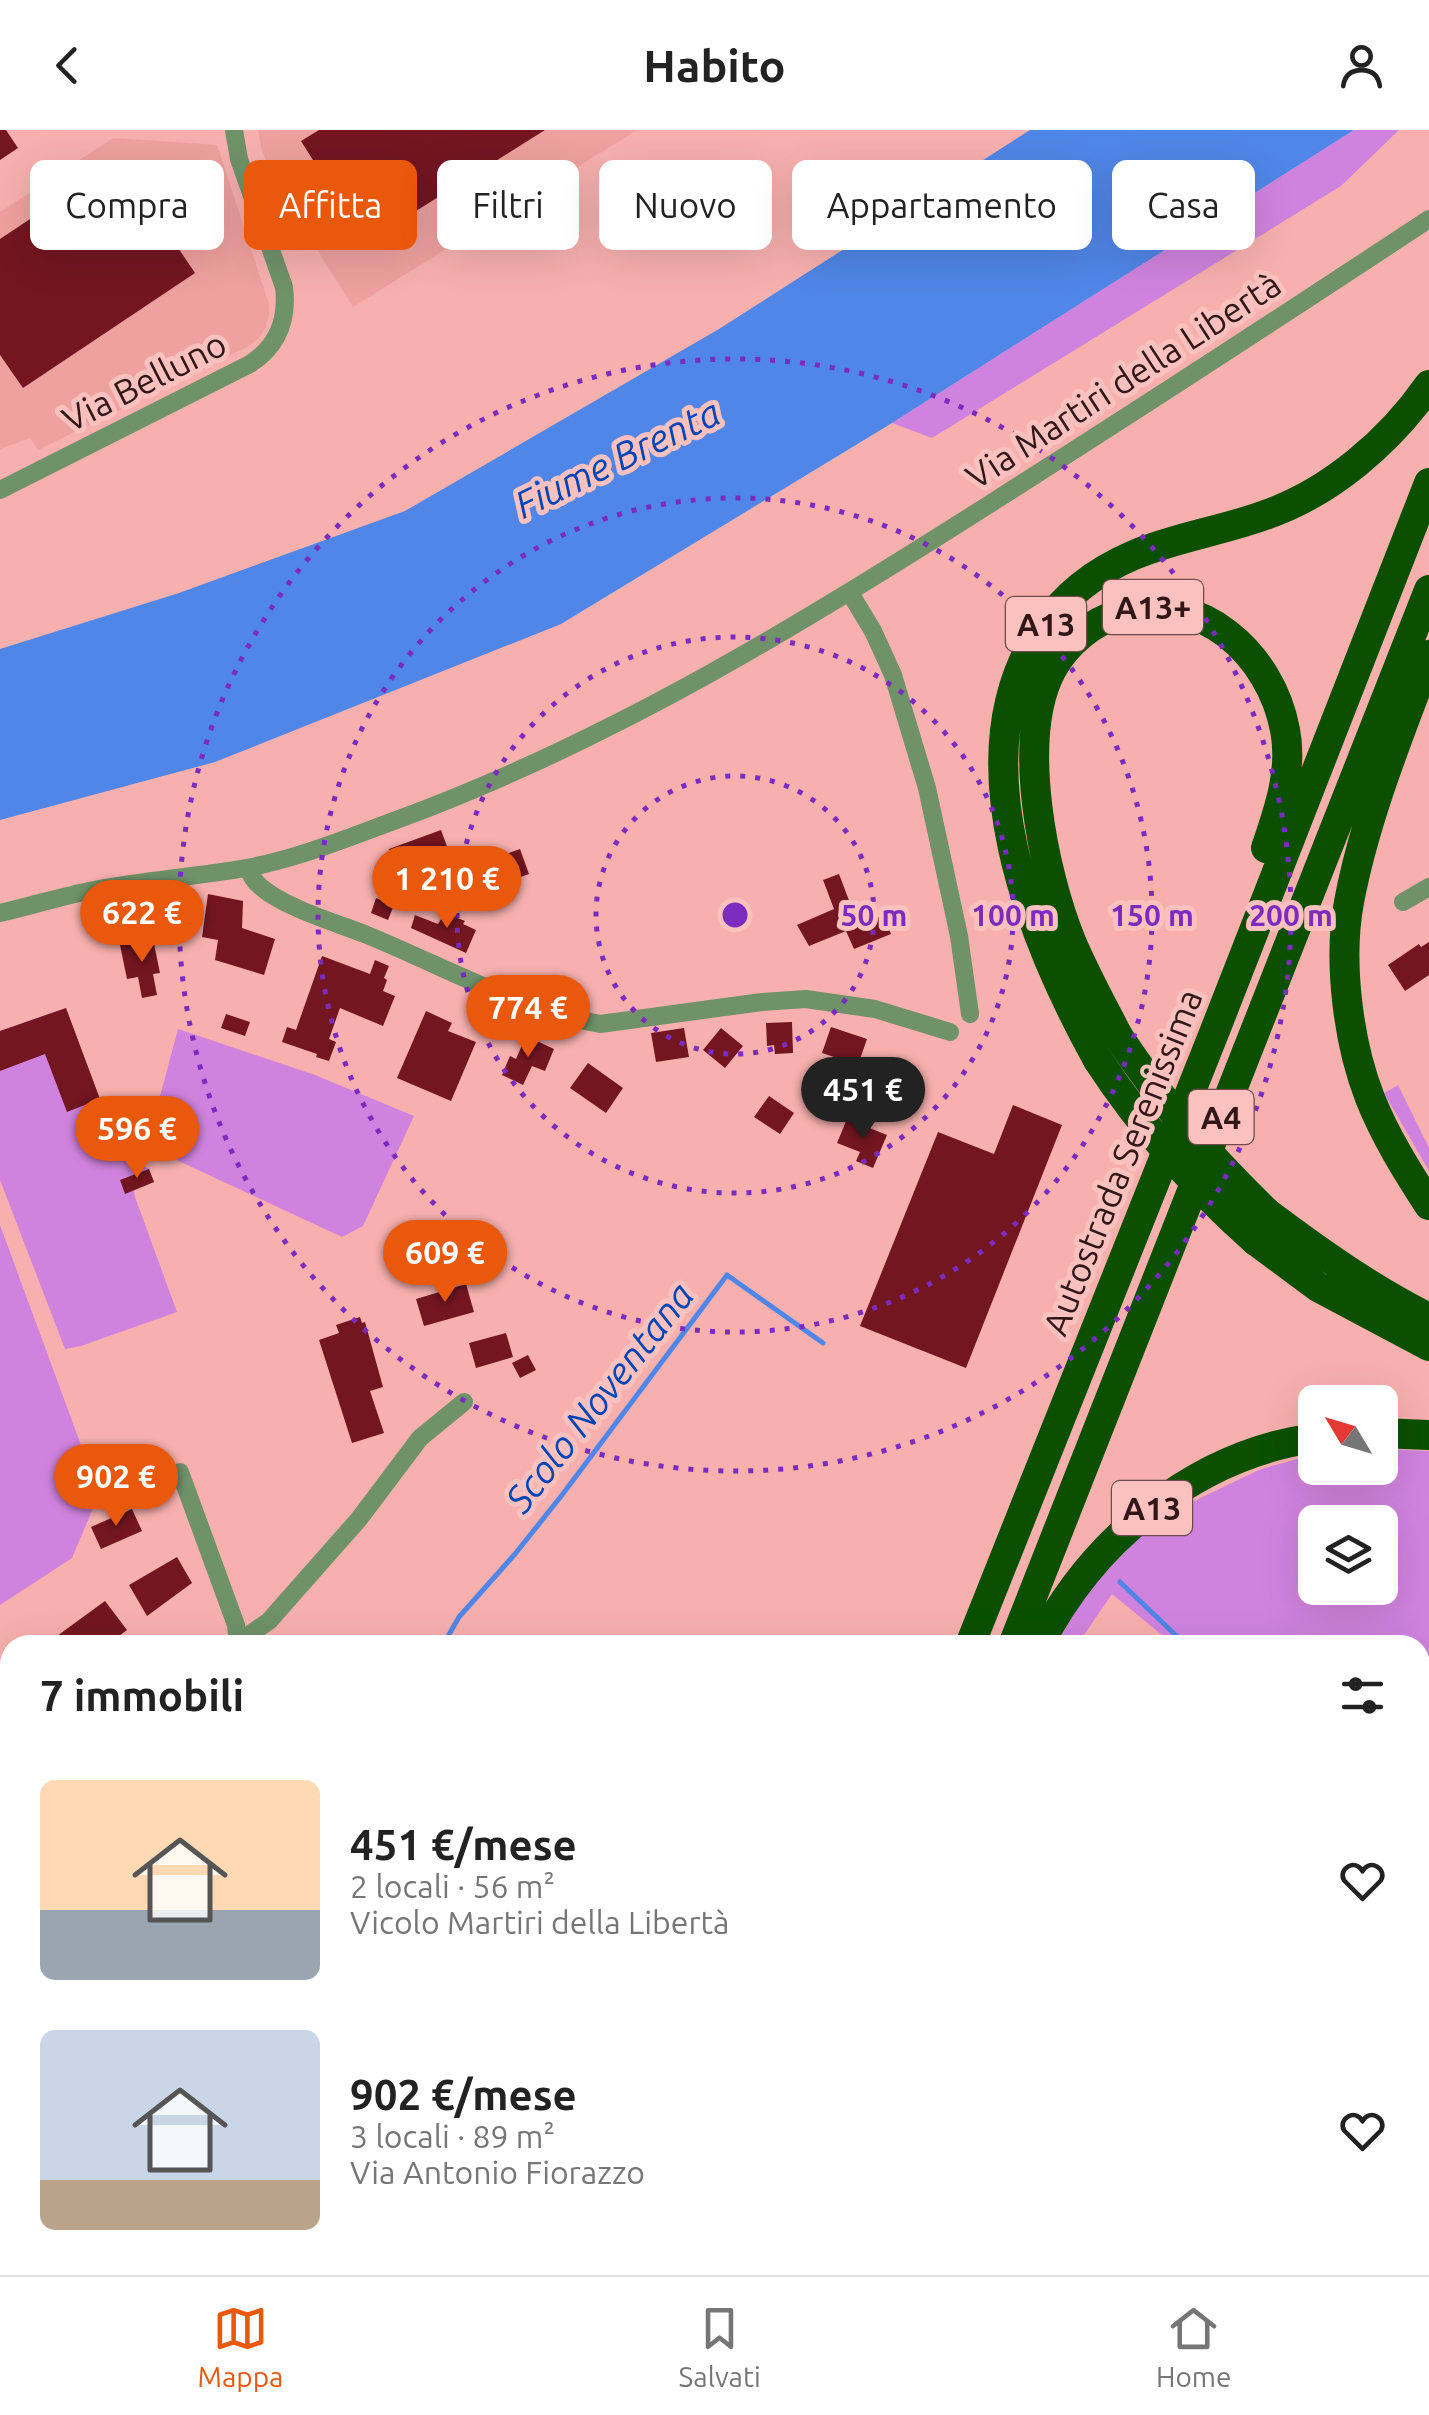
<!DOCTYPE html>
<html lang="it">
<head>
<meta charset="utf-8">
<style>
	:root { --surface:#fff; --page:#f6f6f6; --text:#222; --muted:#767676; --line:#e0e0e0; --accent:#ea580c }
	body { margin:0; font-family:Ubuntu,sans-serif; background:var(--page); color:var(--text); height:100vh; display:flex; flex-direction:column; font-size:38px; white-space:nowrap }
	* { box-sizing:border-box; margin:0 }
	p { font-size:32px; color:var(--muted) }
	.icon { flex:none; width:55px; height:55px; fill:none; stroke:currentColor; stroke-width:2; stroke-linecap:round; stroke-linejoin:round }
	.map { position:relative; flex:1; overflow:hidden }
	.sheet { position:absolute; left:0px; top:1505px; width:1430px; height:640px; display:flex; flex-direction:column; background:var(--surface); border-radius:30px 30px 0 0; box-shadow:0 10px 40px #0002 }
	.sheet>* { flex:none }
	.top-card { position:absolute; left:30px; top:30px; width:1370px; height:90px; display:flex; gap:20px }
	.needle { width:65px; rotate:308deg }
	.tools { position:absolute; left:1298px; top:1255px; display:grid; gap:20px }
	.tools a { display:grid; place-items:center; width:100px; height:100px; border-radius:15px; background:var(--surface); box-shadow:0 10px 40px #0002; font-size:50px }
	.price { position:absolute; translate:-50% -85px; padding:0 22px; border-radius:35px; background:var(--accent); color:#fff; font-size:32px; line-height:65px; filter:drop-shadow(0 2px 5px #0008) }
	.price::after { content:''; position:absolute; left:50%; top:60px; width:30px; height:22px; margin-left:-15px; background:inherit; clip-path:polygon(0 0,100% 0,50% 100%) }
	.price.active { background:#222; color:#fff }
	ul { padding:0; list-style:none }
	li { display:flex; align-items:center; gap:30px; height:250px; padding:0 40px }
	li span { display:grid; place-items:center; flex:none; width:280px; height:200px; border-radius:15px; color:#555 }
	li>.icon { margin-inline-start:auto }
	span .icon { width:120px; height:120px; fill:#fffc; stroke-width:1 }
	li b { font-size:42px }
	h2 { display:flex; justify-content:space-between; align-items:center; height:120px; padding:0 40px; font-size:42px }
	.tag { padding:0 35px; border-radius:15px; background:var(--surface); box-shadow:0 10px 40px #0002; font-size:35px; line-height:90px }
	.tag.active { background:var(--accent); color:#fff }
	header { display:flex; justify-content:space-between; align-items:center; height:130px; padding:0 40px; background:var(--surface); font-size:45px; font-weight:700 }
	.tabs { display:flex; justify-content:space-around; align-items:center; height:140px; border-top:2px solid var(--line); background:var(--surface); font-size:28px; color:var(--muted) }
	.tabs a { display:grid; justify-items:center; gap:5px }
	.tabs .active { color:var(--accent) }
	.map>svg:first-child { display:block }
	.built { fill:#eea19e }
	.green { fill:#d083de; fill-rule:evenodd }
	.water { fill:#5086e7 }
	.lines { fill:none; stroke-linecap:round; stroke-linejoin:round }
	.stream { stroke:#5086e7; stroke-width:5 }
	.building { fill:#731620 }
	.minor { stroke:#6f9269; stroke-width:18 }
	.motorway { stroke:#0a5000; stroke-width:30 }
	.motorway-bridge { stroke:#0a5000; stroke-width:30 }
	.ring { fill:none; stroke:#7b2cbf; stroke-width:5; stroke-dasharray:5 10 }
	.labels { text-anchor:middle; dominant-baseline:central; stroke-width:10; stroke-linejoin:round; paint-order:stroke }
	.shield { fill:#fbc1bf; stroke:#6e4a49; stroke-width:2.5 }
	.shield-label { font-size:32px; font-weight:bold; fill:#311717 }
	.street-label { font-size:35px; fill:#311717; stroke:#fbc1bf }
	.water-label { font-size:38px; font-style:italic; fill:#0045b5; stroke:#fbc1bf }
	.centre { fill:#7b2cbf; stroke:#fbc1bf; stroke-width:5 }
	.ring-label { font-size:30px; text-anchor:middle; font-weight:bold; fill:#7b2cbf; stroke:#fbc1bf; stroke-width:10; stroke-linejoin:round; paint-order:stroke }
</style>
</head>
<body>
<header><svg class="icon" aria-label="back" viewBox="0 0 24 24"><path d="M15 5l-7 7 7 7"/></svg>Habito<svg class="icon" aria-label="person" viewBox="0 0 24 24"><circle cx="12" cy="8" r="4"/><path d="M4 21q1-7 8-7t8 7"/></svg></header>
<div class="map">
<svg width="1429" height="2145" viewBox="0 0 1429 2145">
	<rect width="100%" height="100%" fill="#f7b0ae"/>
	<path class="built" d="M258,0H637L353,177L313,113L298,121L261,17Z
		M113,8L217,15L269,174V185L266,197L258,209L245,218L38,320L30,308L0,319V82Z"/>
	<path class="green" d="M1354,0H1399L1341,56L932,308L892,293Z
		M66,878L120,1024L149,1039L154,1052L134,1060L135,1067L177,1182L81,1216L65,1219L0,1050V901Z
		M178,899L315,945L414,986L363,1096L342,1107L155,1020L159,970Z
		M1398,955L1429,1018V1041L1384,963Z
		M0,1095L99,1364L72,1428L0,1475Z
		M1380,1319L1429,1321V1591L1420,1588V1515H1174L1112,1464L1077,1515H1056L1086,1463L1146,1400L1192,1372L1261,1339L1315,1324V1338H1380ZM1315,1392H1380V1458H1315Z
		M1420,1729L1429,1730V1823H1420Z"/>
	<path class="water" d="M1030,0H1354L892,293L561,494L215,632L0,690V519L179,463L405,381L719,199Z"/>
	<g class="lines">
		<path class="stream" d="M1120,1452L1186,1515
			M443,1515L459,1487L515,1424L562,1365L727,1145L823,1213
			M1420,1716L1429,1718
			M0,2105L10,2101"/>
	</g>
	<path class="building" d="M0,0H6L18,18L0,30Z
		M319,0H545L365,113L301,11Z
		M119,30L195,143L23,258L0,225V109Z
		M441,700L451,727L428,735L426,728L397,739L389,719Z
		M520,719L529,744L493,757L484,732Z
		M839,744L856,789L870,783L872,790L883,785L891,804L854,819L846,801L809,816L797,795L834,779L823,750Z
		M208,764L243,771L242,798L275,809L264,845L215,830L218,810L202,807Z
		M376,768L394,775L388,790L371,783Z
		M445,783L465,791L463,794L476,800L466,823L411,798L415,785L438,794Z
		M153,809L160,843L153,844L157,865L142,868L138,847L127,849L120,815Z
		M1429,812V845L1405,861L1388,835L1419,814L1421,817Z
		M322,826L370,844L375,830L389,836L384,848L387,850L383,861L395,866L383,896L340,878L329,909L336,912L329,931L316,927L317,924L282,912L287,897L296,900Z
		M66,878L100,969L67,982L45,924L0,941V901Z
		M426,881L452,893L448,901L476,912L451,971L397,948Z
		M226,884L250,892L245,906L221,898Z
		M792,892L793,923L775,924L774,915L767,916L766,893Z
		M831,897L867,909L858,935L822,923Z
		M684,898L689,927L656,932L651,903Z
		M721,898L743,916L725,938L703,920Z
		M526,906L554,919L545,941L532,936L523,955L502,945L510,926L516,929Z
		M588,933L623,958L606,983L570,958Z
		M769,966L794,983L780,1004L754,987Z
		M1013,975L1062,995L966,1238L860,1196L938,1002L994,1024Z
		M847,989L887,1005L873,1038L856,1031L860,1022L837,1013Z
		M149,1039L154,1052L125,1064L120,1050Z
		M466,1154L474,1182L424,1196L416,1169Z
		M360,1187L362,1193L365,1192L383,1257L370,1261L384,1303L352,1313L319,1210L339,1203L336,1195Z
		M506,1203L513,1227L476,1238L469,1213Z
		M528,1225L536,1240L520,1248L512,1233Z
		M132,1379L142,1401L101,1419L91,1397Z
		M177,1427L192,1453L147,1486L129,1455Z
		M105,1471L127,1500L107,1515H63L57,1506Z"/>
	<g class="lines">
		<path class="minor" d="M0,360L250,234C278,216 288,190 284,157L239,29L234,0
			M850,463L873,501L893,545L927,658L959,806L970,884
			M248,738C251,745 254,752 261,757C285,778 337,793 367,805C443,836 518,879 600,894L762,872L806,869L875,879L950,902
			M1403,772L1429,757
			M0,783C31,776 62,766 94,760C144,750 195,747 246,738C297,729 350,707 399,689C613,610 805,492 996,370C1141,278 1285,184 1429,89
			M180,1342L236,1495L238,1515
			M239,1512L269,1491L359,1389L420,1308L464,1272
			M0,1702L10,1694
			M1421,1840L1429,2097
			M664,2145V2135"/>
		<path class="motorway" d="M1429,525C1399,605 1365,687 1349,772C1338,831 1348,912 1370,968C1385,1006 1407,1041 1429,1075
			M1118,906C1102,875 1085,844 1071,811C1043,742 1015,607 1052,539C1067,512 1092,492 1121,483C1200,459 1271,524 1285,600C1293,640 1279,680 1266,718
			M1098,930C1032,811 956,626 1041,500C1064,466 1096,441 1134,425C1176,407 1222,401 1265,385C1330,363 1390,311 1429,255
			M1267,1083C1319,1122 1371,1159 1429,1188
			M1256,1111L1318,1157L1429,1216
			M1380,1303L1429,1305
			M970,1515L1214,903L1429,353
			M1013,1515L1429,460
			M1039,1515C1092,1410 1196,1324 1315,1308
			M719,2145L722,2135
			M764,2145L768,2135"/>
		<path class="motorway-bridge" d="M1118,906C1164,975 1208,1026 1267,1083
			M1098,930C1143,999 1194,1056 1256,1111"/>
	</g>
	<g class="ring">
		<circle cx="735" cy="785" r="139"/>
		<circle cx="735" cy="785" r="278"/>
		<circle cx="735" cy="785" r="417"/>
		<circle cx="735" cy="785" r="556"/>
	</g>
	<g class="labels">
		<g class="shield">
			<rect x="1103" y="450" width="100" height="54" rx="8"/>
			<rect x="1006" y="467" width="80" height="54" rx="8"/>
			<rect x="1188.5" y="960" width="65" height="54" rx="8"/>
			<rect x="1112" y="1351" width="80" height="54" rx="8"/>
		</g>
		<g class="shield-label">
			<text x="1153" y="477">A13+</text>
			<text x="1046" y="494">A13</text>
			<text x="1221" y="987">A4</text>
			<text x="1152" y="1378">A13</text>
		</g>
		<g class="street-label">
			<text transform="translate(1123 250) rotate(-33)">Via Martiri della Libertà</text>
			<text transform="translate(144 251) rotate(-27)">Via Belluno</text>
			<text transform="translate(1122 1032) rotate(-68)">Autostrada Serenissima</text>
		</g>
		<g class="water-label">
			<text transform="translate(617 328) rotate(-26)">Fiume Brenta</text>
			<text transform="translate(599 1267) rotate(-52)">Scolo Noventana</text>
		</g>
	</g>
	<circle cx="735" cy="785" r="15" class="centre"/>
	<g class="ring-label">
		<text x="874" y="796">50 m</text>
		<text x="1013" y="796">100 m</text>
		<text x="1152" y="796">150 m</text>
		<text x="1291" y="796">200 m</text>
	</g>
</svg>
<div class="tools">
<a><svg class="needle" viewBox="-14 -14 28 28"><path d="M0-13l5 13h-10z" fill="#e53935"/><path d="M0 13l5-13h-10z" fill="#767676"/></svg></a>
<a><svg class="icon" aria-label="layers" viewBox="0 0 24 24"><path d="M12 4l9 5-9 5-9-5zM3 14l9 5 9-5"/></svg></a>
</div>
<b class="price" style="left:447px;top:801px">1 210 €</b>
<b class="price" style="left:142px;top:835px">622 €</b>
<b class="price" style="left:528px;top:930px">774 €</b>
<b class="price active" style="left:863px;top:1012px">451 €</b>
<b class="price" style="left:137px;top:1051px">596 €</b>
<b class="price" style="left:445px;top:1175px">609 €</b>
<b class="price" style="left:116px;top:1399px">902 €</b>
<div class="top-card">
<a class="tag">Compra</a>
<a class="tag active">Affitta</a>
<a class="tag">Filtri</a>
<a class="tag">Nuovo</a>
<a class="tag">Appartamento</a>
<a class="tag">Casa</a>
</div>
<section class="sheet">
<h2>7 immobili<svg class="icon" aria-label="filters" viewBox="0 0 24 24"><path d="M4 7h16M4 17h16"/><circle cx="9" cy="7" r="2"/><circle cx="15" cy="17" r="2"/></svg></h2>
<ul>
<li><span style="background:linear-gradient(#ffd9b3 65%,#9aa5b1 0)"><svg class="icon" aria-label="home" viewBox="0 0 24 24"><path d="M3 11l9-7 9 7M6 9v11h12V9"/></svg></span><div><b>451 €/mese</b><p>2 locali · 56 m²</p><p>Vicolo Martiri della Libertà</p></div><svg class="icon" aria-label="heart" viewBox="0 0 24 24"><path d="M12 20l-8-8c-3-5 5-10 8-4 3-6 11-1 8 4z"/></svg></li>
<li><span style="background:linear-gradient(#c9d6e8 75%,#b9a48a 0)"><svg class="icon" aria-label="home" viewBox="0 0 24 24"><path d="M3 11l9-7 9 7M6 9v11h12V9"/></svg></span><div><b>902 €/mese</b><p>3 locali · 89 m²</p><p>Via Antonio Fiorazzo</p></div><svg class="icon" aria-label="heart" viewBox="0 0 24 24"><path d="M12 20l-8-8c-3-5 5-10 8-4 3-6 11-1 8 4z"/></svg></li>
</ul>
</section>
</div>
<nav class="tabs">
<a class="active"><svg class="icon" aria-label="map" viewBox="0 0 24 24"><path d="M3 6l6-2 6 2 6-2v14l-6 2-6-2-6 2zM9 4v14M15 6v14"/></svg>Mappa</a>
<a><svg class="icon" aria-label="saved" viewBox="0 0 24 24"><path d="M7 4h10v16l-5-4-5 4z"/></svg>Salvati</a>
<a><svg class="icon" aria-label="home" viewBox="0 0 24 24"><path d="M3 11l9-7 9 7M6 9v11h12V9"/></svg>Home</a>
</nav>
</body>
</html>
